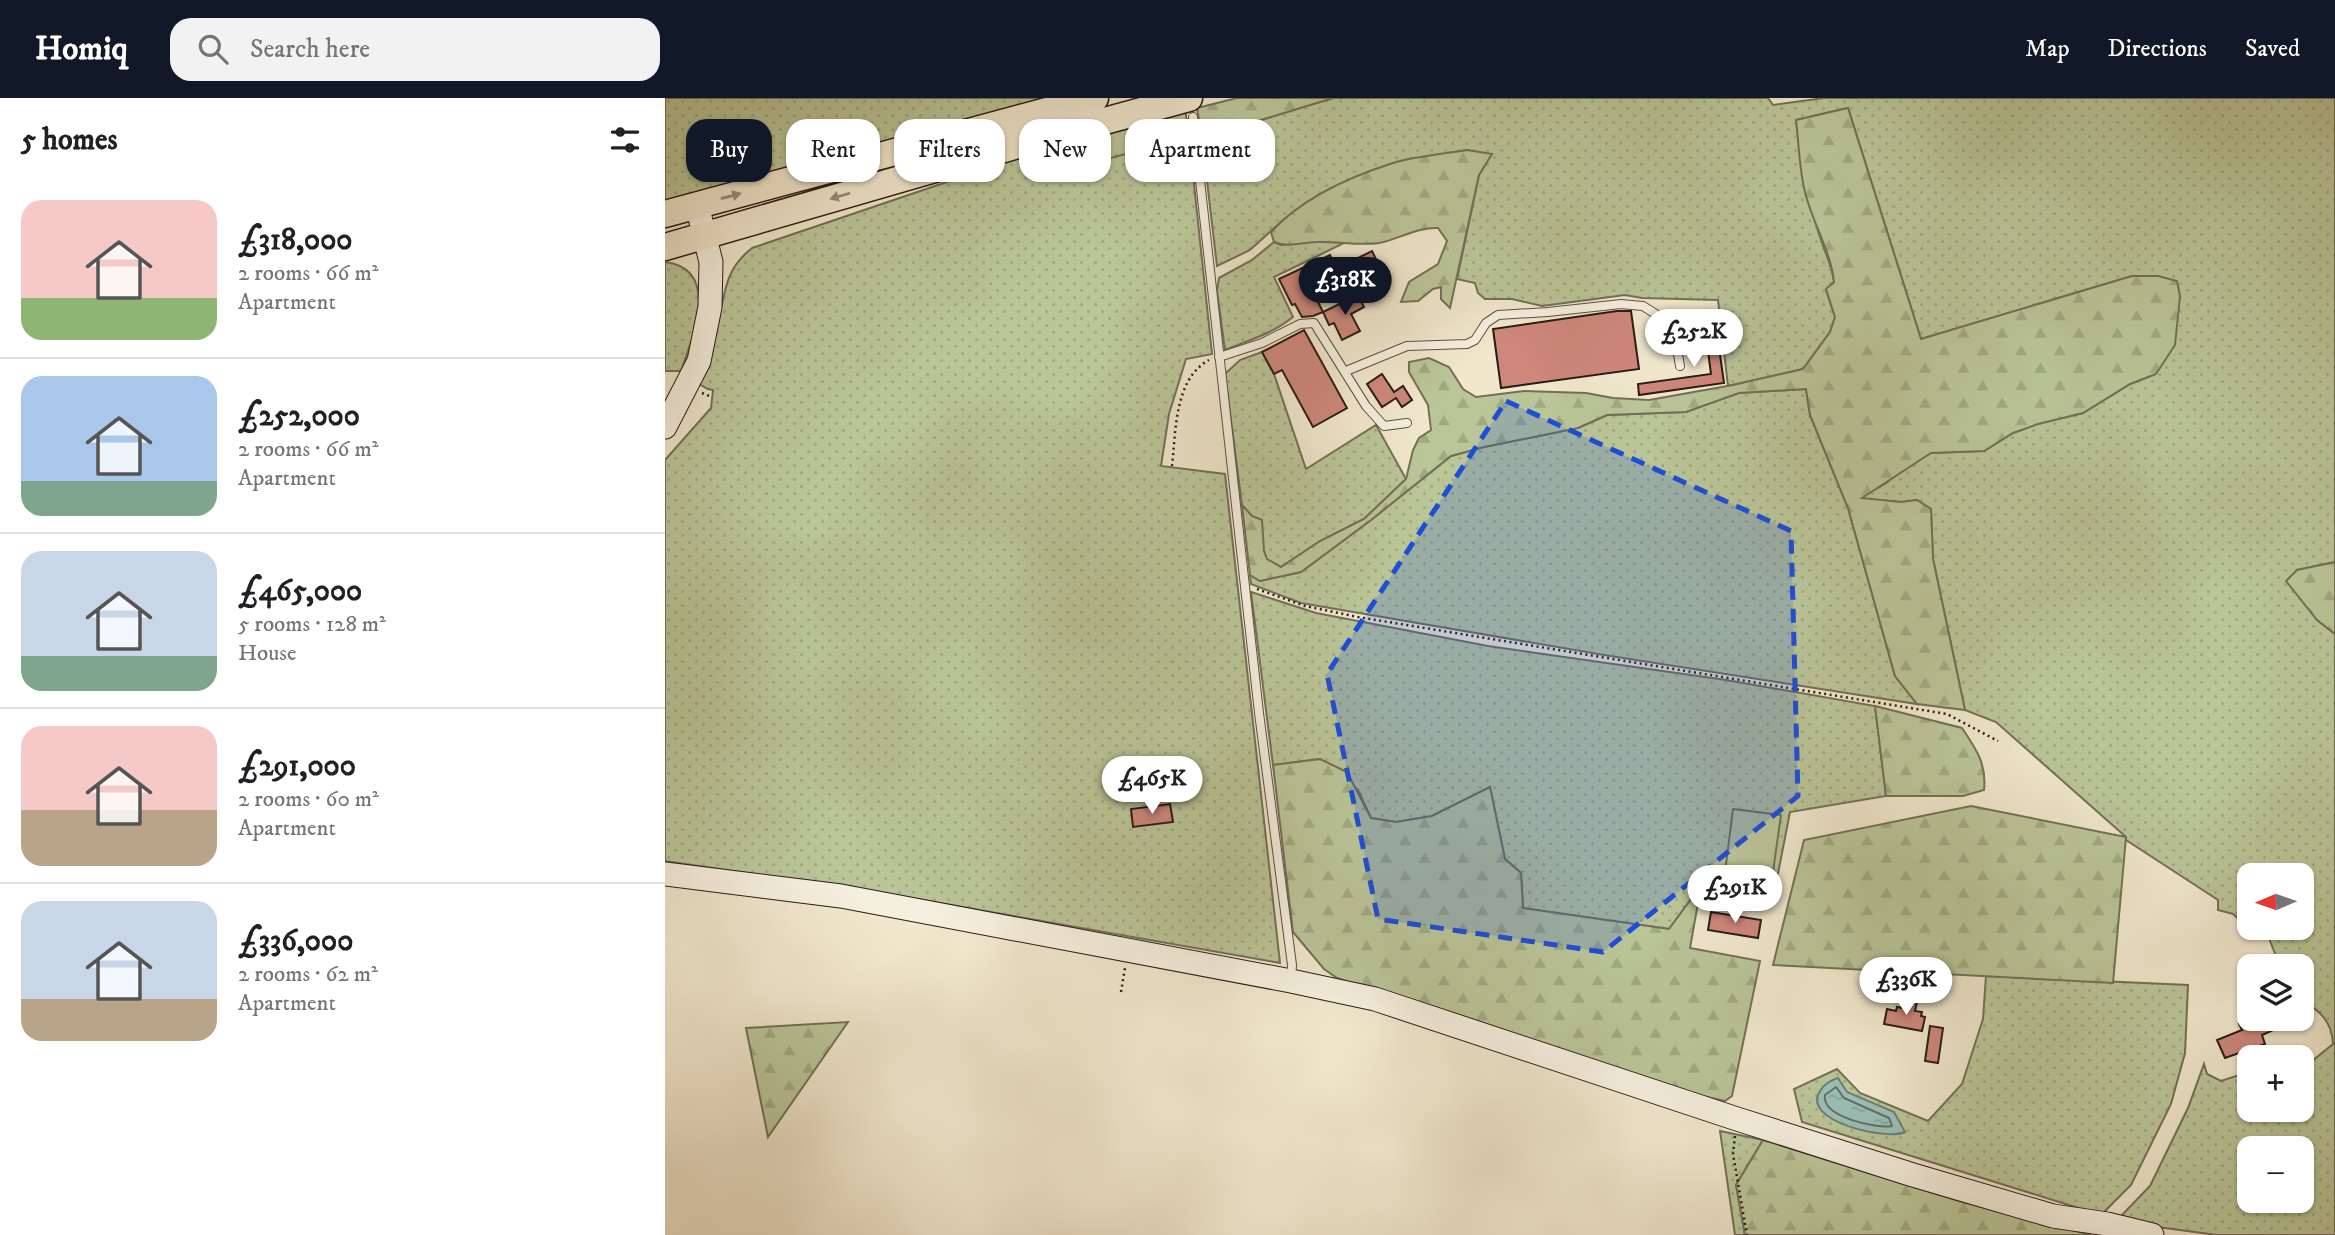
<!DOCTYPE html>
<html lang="en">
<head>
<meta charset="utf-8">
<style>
	:root { --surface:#fff; --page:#f2f2f2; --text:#202124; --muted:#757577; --line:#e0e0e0; --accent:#111827 }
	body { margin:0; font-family:"IM FELL DW Pica",serif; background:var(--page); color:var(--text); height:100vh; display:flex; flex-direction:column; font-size:26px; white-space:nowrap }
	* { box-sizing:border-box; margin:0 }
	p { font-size:23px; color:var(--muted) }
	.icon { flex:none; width:38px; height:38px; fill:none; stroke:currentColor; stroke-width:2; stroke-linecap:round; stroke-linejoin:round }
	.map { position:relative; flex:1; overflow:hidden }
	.panel { display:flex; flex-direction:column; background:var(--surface); width:665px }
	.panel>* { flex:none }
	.guide { position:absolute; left:21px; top:21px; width:665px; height:63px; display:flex; gap:14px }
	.needle { width:46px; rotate:268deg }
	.fabs { position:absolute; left:1572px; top:765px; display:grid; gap:14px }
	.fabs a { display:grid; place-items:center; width:77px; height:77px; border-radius:14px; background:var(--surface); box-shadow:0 2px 5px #0004; font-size:35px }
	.price { position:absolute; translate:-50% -60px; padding:0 16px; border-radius:24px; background:#fff; color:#222; font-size:23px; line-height:46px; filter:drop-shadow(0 2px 4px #0008) }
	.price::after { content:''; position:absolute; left:50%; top:42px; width:21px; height:16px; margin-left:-10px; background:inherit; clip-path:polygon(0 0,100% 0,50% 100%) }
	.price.on { background:var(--accent); color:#fff }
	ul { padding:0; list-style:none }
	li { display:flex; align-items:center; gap:21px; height:175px; padding:0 21px }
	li+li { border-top:2px solid var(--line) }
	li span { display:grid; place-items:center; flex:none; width:196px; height:140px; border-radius:21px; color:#555 }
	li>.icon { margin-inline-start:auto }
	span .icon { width:84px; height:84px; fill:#fffc; stroke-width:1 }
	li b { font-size:30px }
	h2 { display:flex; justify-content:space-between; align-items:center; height:84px; padding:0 21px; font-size:30px }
	.chip { padding:0 24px; border-radius:21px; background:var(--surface); box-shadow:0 2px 5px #0004; font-size:24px; line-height:63px }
	.chip.on { background:var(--accent); color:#fff }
	header { display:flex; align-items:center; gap:42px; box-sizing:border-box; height:98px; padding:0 35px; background:var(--accent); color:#fff }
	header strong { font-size:33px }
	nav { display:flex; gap:38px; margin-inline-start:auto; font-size:24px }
	.search { width:490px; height:63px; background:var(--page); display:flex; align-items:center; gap:18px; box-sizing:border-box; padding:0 24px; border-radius:21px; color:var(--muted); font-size:26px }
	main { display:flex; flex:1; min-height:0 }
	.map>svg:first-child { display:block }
	.grass { fill:url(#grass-dots); stroke:#727057; stroke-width:2; fill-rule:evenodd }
	.forest { fill:url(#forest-firs); stroke:#727057; stroke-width:2 }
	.pitch { fill:#bac598; stroke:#727057; stroke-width:2 }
	.water { fill:url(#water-ripples); stroke:#6e7e76; stroke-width:2 }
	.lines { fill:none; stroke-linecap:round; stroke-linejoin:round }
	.shore { stroke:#626e66; stroke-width:2 }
	.building { fill:#cd877b; stroke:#2b1b16; stroke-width:2 }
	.service-casing { stroke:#5c4e44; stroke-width:10 }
	.secondary-casing { stroke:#2b1b16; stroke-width:25 }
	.primary-casing { stroke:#2b1b16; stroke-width:29 }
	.path { stroke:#2b1b16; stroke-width:2.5; stroke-dasharray:2 3.5; stroke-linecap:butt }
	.service { stroke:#f5efde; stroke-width:8 }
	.secondary { stroke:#f5efde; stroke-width:23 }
	.primary { stroke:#f0e7cd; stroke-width:26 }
	.oneway { fill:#978b7b }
	.marked { fill:#1d4ed8; fill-opacity:0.2; stroke:#1d4ed8; stroke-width:5; stroke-dasharray:14 9; stroke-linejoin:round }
</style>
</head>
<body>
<header>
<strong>Homiq</strong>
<div class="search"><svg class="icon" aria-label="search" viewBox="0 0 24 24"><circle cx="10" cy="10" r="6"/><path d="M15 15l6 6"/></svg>Search here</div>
<nav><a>Map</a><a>Directions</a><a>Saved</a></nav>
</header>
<main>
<section class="panel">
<h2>5 homes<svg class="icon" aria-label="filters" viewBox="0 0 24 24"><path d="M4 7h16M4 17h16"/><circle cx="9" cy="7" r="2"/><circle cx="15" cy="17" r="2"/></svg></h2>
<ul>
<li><span style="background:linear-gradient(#f6c9c9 70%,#8fb573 0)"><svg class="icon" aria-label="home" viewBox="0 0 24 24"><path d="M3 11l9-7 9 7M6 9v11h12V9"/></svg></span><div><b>£318,000</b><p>2 rooms · 66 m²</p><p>Apartment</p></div></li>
<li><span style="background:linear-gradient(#a9c7e8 75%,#7fa58c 0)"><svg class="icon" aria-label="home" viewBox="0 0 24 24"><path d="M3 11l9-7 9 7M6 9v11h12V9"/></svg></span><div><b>£252,000</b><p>2 rooms · 66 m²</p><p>Apartment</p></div></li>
<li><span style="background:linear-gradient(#c9d6e8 75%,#7fa58c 0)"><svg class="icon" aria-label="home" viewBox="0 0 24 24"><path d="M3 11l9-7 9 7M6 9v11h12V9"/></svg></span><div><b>£465,000</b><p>5 rooms · 128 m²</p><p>House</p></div></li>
<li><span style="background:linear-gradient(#f6c9c9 60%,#b9a48a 0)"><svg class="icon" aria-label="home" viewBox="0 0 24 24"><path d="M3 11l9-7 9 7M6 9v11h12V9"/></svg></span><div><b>£291,000</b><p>2 rooms · 60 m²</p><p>Apartment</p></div></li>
<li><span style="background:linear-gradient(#c9d6e8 70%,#b9a48a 0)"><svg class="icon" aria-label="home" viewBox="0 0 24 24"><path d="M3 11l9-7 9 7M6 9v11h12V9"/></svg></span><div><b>£336,000</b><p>2 rooms · 62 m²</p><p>Apartment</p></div></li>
</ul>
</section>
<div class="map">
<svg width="1670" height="1137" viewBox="0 0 1670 1137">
	<defs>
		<pattern id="grass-dots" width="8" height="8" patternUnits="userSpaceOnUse" patternTransform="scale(1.75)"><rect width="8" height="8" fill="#bac598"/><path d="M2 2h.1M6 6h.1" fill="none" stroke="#a0a982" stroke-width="1.8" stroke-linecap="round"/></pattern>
		<pattern id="forest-firs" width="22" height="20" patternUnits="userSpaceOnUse" patternTransform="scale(1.75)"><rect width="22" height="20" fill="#bac598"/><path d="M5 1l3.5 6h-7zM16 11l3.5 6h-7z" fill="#a0a982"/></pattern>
		<pattern id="water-ripples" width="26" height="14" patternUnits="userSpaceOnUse" patternTransform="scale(1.75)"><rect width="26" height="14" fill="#9ac0b6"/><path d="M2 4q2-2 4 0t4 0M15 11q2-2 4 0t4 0" fill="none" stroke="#85a49c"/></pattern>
	</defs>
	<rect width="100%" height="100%" fill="#f0e7cd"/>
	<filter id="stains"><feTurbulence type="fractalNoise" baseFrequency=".00286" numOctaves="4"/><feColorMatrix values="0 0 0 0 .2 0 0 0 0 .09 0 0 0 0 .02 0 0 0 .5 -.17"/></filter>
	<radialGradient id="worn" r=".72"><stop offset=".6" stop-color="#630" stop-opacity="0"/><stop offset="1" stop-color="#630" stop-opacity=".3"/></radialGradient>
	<path class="grass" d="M0,0H387L0,105Z
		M668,0H1103L1108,7L1159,0H1670V464L1632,472L1652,522L1670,536V1137H1552L1455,1124L1453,1121L1485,1088L1523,1010L1539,966L1542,976L1556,983L1571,978L1584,981V1012H1636V972L1668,946C1667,924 1655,912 1636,902V868H1615L1601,833L1592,830H1636V777H1584V827L1578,825L1568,816L1553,812V802L1461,742V739L1331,624L1300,612L1268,461L1266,411L1252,402L1236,404L1197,401L1201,396L1220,386L1242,369L1266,355L1319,353L1348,335L1372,326L1418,315L1465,286L1491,276L1467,178L1256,241L1183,10L1131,22C1135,58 1144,108 1156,142C1161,157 1167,168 1169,184L1161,192L1170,219L1165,234L1138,271L1063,288L1053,202L977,200L960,197L877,208L847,201H820L813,195L810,185L792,181L814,77L826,57L802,52L729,65L664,91L617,123L585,152L552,168L537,40ZM1584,1050H1636V1102H1584Z
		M462,27L431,63L524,39L547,256L521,261L504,316L496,368L560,376L615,865L241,799L0,763V362L46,310L48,292L43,291L34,286C40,266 47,247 52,228C61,195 58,173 87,150L335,66Z
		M654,143L679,145L609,179L628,219C607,236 584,242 560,252L552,193L554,180L587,162L609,144L616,147Z
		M0,164C57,171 27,241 16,273H0Z
		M597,254L609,276L641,371L711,327L741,381L699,421L655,443L616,469L602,462L587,418L577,407L560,276L575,262Z
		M1141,291L1145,317L1183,410L1230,578L1252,606L939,557L636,505L586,486L585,477L595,483L636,474L706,422L786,358L819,349L913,330L942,317L1021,314L1073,295Z
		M586,494L651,515L823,548L1061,582L1210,608L1221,698L1125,714L1109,796L1038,785L1004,831L858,810L856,775L840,761L825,689L767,718L731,724L706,720L693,692L655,661L608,667Z
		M1321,878L1523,887L1520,955L1506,1006L1466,1087L1436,1117L1137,1024L1129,991L1172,971L1195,995L1263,1023L1297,986L1318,921Z
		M1055,1033L1098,1042L1071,1087L1080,1137H1070Z"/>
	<path class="forest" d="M572,0H668L537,40L532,10Z
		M520,10L524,39L431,64L435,39L462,27Z
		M1183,10L1256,241L1467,178H1493L1512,183L1515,198L1510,247L1491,276L1465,286L1418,315L1373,326L1348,335L1319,353L1266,355L1197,400L1236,404L1252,402L1266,411L1268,461L1300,612L1252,606L1230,578L1183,410L1145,317L1141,291L1074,295L1021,314L942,317L913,330L819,349L786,358L706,422L636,474L595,483L585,477L577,407L587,418L597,422L599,453L602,461L616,469L655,443L699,421L741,381L748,352L754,340L766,332L763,307L744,274V264L764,260L784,269L798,291L811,299L859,293L921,295L948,300L984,302L1068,287L1138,271L1165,234L1170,219L1161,191L1169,184C1166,153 1147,124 1140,94C1134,70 1134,46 1131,22Z
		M802,52L827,56L814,77L785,210L776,201V189L768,191L753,203L736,204L744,184L773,166L782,143L773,130C752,129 734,141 714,145C693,148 673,143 653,144C639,144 623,150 609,144L606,134C637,100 684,79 728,65C751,58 778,56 802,52Z
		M1670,464V536L1652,522L1621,483L1632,472Z
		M1210,608L1297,630C1311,651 1322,666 1319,692L1298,698H1221Z
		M655,661L682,674L706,720L731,724L767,718L825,689L840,761L856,775L858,810L1004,831L1038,785L1053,786L1033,805L1025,850L1095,863L1067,998L1060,1003L1028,996L672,880L659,871L628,834L608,667Z
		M1306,708L1461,739L1448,885L1108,867L1139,742Z
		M183,924L103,1039L81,930Z
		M1098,1042L1297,1104L1426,1137H1080L1071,1087Z"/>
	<path class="pitch" d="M1068,711L1116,717L1106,788L1059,782Z"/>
	<path class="water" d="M1173,980L1182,994L1229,1014L1240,1034C1222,1043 1135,1023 1155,993C1158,987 1166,982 1173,980Z"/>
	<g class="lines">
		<path class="shore" d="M1171,989L1179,1000L1224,1020L1227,1028C1212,1031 1156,1019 1160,997Z"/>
	</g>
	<path class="building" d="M707,153L723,186L708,194L697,172L671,184L665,173L643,184L658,214L648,218L637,219L630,206L627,207L614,181L665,157L669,165L675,162L677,168Z
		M693,197L699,209L686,216L695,233L677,242L669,225L664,227L658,214Z
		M952,213H966L974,271L836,290L828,231Z
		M1050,221L1059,285L974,297L973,286L1046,276L1039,222Z
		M639,232L682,310L648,329L617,272L609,276L597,254Z
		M717,276L729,294L738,288L747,302L737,309L731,300L717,309L702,286Z
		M505,706L508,724L468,729L466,711Z
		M1046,814L1096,822L1093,840L1043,832Z
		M1239,902L1252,904L1250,913L1257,914L1256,918L1260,919L1257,933L1219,926L1222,911L1231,913L1232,909L1238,910Z
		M1587,920H1611L1615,929L1597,937L1600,946L1560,960L1552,942L1577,932L1574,926Z
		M1265,928L1278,930L1273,965L1260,963Z"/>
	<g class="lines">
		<g class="service-casing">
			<path id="service" d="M528,19L594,615L627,867L626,881
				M554,259L597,245L635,226L649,225L701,308L719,328L742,325
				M681,273L742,248L802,246L810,242L821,225L833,217L883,214L956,206L978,208L1008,227L1015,268"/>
		</g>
		<g class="secondary-casing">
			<path id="secondary" d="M0,329L34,263L45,209L46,164L32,107
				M0,776L176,798L626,883L710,901L1072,1021L1248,1077L1388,1118L1442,1126L1487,1137"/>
		</g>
		<g class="primary-casing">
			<path id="primary" d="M0,116L430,0
				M0,149L370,42L524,0"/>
		</g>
		<path class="path" d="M37,295L47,299
			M507,368C511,334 509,281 544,262
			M592,491L640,508L693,519L1282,616L1333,643
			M456,894L460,870
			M1070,1038L1068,1056L1082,1137"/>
		<use href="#service" class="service"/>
		<use href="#secondary" class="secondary"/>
		<use href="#primary" class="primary"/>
	</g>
	<defs><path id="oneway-solid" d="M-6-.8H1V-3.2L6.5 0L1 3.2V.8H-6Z" transform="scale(1.75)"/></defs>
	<g class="oneway">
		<use href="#oneway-solid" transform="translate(66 98) rotate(-15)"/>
		<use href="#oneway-solid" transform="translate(175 98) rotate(164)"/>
	</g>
	<path class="marked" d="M841,303L1126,433L1133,698L938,854L713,821L662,576Z"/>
	<rect width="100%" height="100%" filter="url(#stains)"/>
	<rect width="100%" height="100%" fill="url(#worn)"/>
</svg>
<div class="fabs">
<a><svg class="needle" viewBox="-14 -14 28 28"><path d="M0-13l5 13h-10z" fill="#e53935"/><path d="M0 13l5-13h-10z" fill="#757577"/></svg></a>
<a><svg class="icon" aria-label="layers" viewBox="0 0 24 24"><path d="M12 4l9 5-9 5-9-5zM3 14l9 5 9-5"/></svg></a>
<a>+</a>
<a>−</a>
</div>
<b class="price on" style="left:680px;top:219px">£318K</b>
<b class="price" style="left:1029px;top:271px">£252K</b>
<b class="price" style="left:487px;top:718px">£465K</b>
<b class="price" style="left:1070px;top:827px">£291K</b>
<b class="price" style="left:1241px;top:919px">£336K</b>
<div class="guide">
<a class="chip on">Buy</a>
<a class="chip">Rent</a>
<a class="chip">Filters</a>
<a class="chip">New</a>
<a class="chip">Apartment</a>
</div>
</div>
</main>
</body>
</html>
